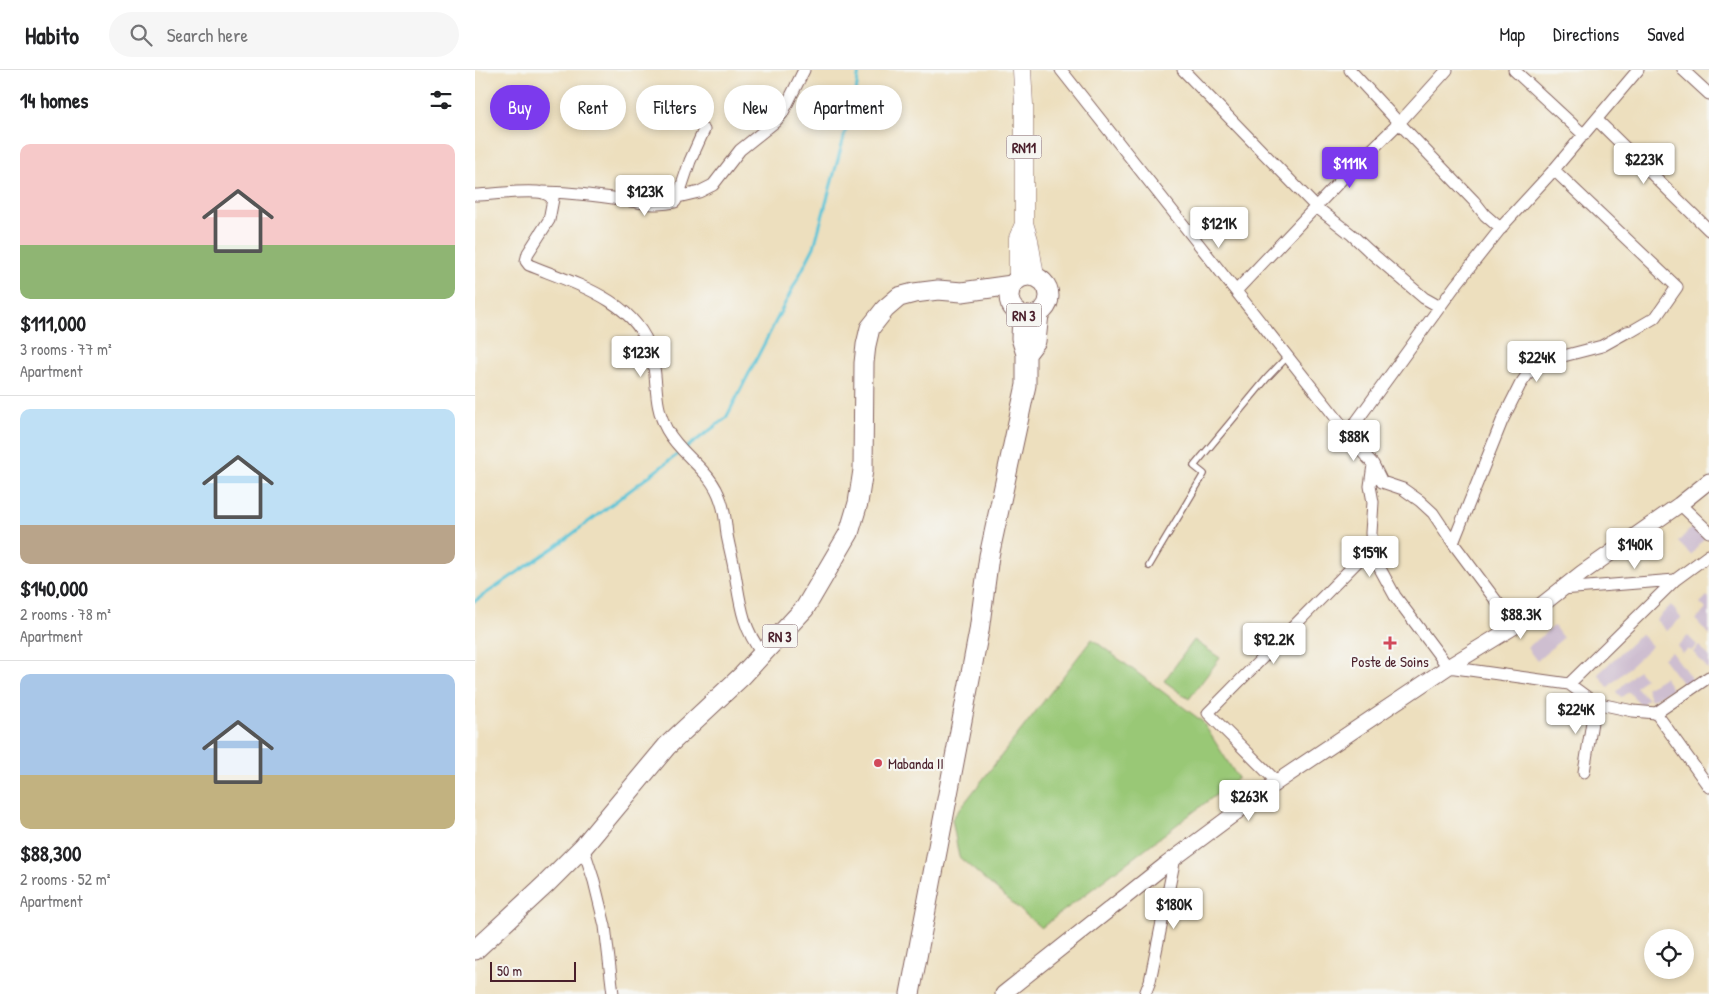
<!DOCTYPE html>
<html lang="en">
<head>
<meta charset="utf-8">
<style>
	:root { --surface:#fff; --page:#f6f6f6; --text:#202124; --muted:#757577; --line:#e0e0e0; --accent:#7c3aed }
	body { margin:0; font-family:"Patrick Hand",sans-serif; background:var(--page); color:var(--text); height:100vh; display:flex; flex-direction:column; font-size:19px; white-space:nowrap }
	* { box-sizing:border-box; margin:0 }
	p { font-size:16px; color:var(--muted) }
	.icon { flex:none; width:28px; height:28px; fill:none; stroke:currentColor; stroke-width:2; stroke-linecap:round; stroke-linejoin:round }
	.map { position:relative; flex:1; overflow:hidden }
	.drawer { display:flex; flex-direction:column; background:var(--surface); width:475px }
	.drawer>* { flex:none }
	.guide { position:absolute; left:15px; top:15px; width:475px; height:45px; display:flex; gap:10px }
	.controls { position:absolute; left:1169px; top:859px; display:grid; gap:10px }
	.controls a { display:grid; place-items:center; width:50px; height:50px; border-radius:50%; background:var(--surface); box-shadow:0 2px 8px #0003; font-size:25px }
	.scale { position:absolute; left:15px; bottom:12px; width:86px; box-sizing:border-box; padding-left:5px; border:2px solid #4a1f2b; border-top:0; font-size:14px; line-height:18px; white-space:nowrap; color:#4a1f2b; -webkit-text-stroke:4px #f6f6f2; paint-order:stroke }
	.price { position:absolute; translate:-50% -42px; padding:0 11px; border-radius:5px; background:#fff; color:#222; font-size:16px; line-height:32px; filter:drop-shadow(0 1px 2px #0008) }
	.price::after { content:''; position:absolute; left:50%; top:30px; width:15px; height:11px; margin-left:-8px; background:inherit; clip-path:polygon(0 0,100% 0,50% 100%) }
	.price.selected { background:var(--accent); color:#fff }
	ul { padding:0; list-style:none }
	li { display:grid; align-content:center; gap:10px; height:265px; padding:0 20px }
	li+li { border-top:1px solid var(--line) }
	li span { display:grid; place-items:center; height:155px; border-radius:10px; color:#555 }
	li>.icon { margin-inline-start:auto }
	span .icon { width:90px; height:90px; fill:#fffc; stroke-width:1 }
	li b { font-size:21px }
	h2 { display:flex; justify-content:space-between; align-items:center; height:60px; padding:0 20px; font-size:21px }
	.tag { padding:0 18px; border-radius:22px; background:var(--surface); box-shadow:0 2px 8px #0003; font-size:18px; line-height:45px }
	.tag.selected { background:var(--accent); color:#fff }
	header { display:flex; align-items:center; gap:30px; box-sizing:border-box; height:70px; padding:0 25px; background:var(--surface); border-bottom:1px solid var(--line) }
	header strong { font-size:24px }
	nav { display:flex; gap:28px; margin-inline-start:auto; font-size:18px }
	.search { width:350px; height:45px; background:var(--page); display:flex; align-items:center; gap:12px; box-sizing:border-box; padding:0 18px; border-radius:28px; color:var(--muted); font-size:19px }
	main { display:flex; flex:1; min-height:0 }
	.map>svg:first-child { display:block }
	.industrial { fill:#cebed0 }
	.green { fill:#99c876; stroke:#727450 }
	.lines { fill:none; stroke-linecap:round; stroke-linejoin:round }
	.stream { stroke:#5cc5d8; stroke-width:3 }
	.service-casing { stroke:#83625e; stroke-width:8 }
	.minor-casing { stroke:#83625e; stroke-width:13 }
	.secondary-casing { stroke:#83625e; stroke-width:17 }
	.primary-casing { stroke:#83625e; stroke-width:19 }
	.trunk-casing { stroke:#83625e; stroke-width:21 }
	.service { stroke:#fff; stroke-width:5.5 }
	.minor { stroke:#fff; stroke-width:11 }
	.secondary { stroke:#fff; stroke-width:15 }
	.primary { stroke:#fff; stroke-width:18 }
	.trunk { stroke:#fff; stroke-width:19 }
	.poi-dot { fill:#d1495b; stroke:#f6f6f2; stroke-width:2 }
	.labels { text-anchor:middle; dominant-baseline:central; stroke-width:4.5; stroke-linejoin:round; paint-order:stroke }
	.shield { fill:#f6f6f2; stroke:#7e6067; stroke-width:1 }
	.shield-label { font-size:14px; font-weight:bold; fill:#4a1f2b }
	.poi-label { font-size:15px; fill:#4a1f2b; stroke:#f6f6f2 }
</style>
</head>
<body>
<header>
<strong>Habito</strong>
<div class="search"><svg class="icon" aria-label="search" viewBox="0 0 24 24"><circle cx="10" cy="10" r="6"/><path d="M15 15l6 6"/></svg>Search here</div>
<nav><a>Map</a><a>Directions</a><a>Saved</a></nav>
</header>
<main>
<section class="drawer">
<h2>14 homes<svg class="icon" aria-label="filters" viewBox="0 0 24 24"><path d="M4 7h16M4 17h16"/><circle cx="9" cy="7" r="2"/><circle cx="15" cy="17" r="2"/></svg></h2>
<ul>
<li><span style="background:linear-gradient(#f6c9c9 65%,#8fb573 0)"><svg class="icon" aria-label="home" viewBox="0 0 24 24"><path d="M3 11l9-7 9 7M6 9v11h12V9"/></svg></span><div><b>$111,000</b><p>3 rooms · 77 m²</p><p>Apartment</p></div></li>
<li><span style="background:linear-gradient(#bfe0f5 75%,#b9a48a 0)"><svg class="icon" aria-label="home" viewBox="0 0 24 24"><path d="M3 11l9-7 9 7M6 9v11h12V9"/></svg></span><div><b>$140,000</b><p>2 rooms · 78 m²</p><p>Apartment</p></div></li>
<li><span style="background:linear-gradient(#a9c7e8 65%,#c2b280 0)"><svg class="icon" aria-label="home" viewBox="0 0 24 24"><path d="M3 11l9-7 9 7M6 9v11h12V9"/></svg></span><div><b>$88,300</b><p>2 rooms · 52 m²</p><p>Apartment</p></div></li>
</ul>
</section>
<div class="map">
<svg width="1234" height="924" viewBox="0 0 1234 924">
	<rect width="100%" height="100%" fill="#f6f6f2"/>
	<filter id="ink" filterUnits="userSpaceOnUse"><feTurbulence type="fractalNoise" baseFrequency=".02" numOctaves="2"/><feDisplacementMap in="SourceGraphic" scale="10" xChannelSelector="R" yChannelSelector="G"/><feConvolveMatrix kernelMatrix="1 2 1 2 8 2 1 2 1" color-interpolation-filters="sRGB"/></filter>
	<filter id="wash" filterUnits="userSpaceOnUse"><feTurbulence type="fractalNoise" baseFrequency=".0096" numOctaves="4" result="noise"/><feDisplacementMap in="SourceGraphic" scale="20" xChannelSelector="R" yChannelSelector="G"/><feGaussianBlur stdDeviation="1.12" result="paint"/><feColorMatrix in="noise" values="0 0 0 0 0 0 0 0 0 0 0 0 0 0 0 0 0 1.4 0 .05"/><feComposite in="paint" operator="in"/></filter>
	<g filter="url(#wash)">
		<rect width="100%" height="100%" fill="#eddfbe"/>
		<path class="industrial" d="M1218,456L1231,466L1216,485L1203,472Z
			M1232,526L1234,528V565L1221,550L1231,539L1225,533Z
			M1196,535L1206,548L1192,561L1181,550Z
			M1079,556L1088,568L1062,591L1052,578Z
			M1166,564L1177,576L1133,617L1123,604Z
			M1213,566L1222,575L1216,581L1214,579L1207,583L1202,576Z
			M1224,576L1234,586V600L1218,582Z
			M1197,582L1219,612L1211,618L1188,588Z
			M1163,600L1170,608L1161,617L1173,629L1166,635L1154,622L1146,627L1141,622Z
			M1189,607L1197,619L1176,630L1171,618Z"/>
		<path class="green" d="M617,569L727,651L763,708L566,858L484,787L477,749Z
			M719,570L745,588L714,629L689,611Z"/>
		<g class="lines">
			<path class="stream" d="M0,531L80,477L251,348L339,177L381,23L384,0"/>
		</g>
	</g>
	<g filter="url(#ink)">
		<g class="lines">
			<g class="service-casing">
				<path id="service" d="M674,496L729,404L719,396L792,308L812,287"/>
			</g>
			<g class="minor-casing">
				<path id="minor" d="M586,0L873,363L879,373L898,394L907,412L928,419L945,431L958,443L978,473L1040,556
					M708,0L840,136L877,165L893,180L949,228L965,237
					M875,0L924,53L999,131L1010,145L1026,159
					M1039,0L1109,65
					M1208,0L1234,24
					M1122,50L1234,160
					M68,122C91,122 115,125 138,128C159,131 179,137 200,132L203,127L224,122L238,115L265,80L300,52L307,44L329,0
					M0,125C17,125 53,119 68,123C72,124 75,126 78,129L74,150L53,183L51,191L54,195C98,213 161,230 176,282C184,310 177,332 192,360C207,387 236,399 246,431C250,442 251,454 252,465C254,476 257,487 259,498C265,530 266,556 287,583
					M203,127L215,91L229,60
					M761,221L869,107L924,53L972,0
					M873,363L980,216L1030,153L1076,103L1163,0
					M898,395L895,416L898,432L896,463L897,477L903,495L920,526L973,597L1094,614L1120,633L1158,641L1181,643L1234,717
					M1204,435L1210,439L1234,462
					M978,473L1027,351L1045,315L1052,305L1061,296L1073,290L1127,276L1152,262L1157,261L1181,247L1202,217L1079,100
					M1087,519L1200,510L1234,485
					M1094,614L1200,510
					M1181,643L1234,607
					M1109,702L1120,633
					M802,712L733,643L897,477
					M108,777L119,811L130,856L138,924
					M670,924L675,911L700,788"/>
			</g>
			<g class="secondary-casing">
				<path id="secondary" d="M528,924L689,796L802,712L973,597L1040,556L1107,503L1204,435L1234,411"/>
			</g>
			<g class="primary-casing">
				<path id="primary" d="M547,0L549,35V153L554,170L560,206
					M543,209V168L549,154"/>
			</g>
			<g class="trunk-casing">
				<path id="trunk" d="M534 226a20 20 0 1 1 40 0a20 20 0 1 1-40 0Z
					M551,284L561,271L564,244
					M0,880L71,814L108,777L192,676L267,606L330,538L374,463L383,433L388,400L389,293L391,275L395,258L410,239L424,227L439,223L463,220L487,222L537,215
					M435,924L504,561L514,486L551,315V284L546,268L547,245"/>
			</g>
			<use href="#service" class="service"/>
			<use href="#minor" class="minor"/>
			<use href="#secondary" class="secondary"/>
			<use href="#primary" class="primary"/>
			<use href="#trunk" class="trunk"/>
		</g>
	</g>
	<g class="poi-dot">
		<path d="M912.5 565.5h5v5h5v5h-5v5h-5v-5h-5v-5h5z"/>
		<circle cx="403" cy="693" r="5"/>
	</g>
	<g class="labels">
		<g class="shield">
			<rect x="531.5" y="65.5" width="35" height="23" rx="4"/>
			<rect x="531.5" y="233.5" width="35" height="23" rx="4"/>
			<rect x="287.5" y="554.5" width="35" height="23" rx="4"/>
		</g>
		<g class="shield-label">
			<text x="549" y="77">RN11</text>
			<text x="549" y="245">RN 3</text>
			<text x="305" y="566">RN 3</text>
		</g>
		<g class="poi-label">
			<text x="915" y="591">Poste de Soins</text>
			<text x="413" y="693" text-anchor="start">Mabanda II</text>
		</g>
	</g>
</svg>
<div class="controls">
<a><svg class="icon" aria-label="locate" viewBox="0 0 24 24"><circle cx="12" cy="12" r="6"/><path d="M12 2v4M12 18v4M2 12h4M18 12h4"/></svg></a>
</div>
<div class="scale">50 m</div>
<b class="price" style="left:1169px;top:115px">$223K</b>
<b class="price selected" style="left:875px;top:119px">$111K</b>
<b class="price" style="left:170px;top:147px">$123K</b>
<b class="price" style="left:744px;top:179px">$121K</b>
<b class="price" style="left:166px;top:308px">$123K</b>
<b class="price" style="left:1062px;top:313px">$224K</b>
<b class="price" style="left:879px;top:392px">$88K</b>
<b class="price" style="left:1160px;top:500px">$140K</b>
<b class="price" style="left:895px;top:508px">$159K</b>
<b class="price" style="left:1046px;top:570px">$88.3K</b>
<b class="price" style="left:799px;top:595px">$92.2K</b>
<b class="price" style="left:1101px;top:665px">$224K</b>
<b class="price" style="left:774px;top:752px">$263K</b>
<b class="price" style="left:699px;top:860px">$180K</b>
<div class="guide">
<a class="tag selected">Buy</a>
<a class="tag">Rent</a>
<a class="tag">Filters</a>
<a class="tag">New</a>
<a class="tag">Apartment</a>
</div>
</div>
</main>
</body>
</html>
